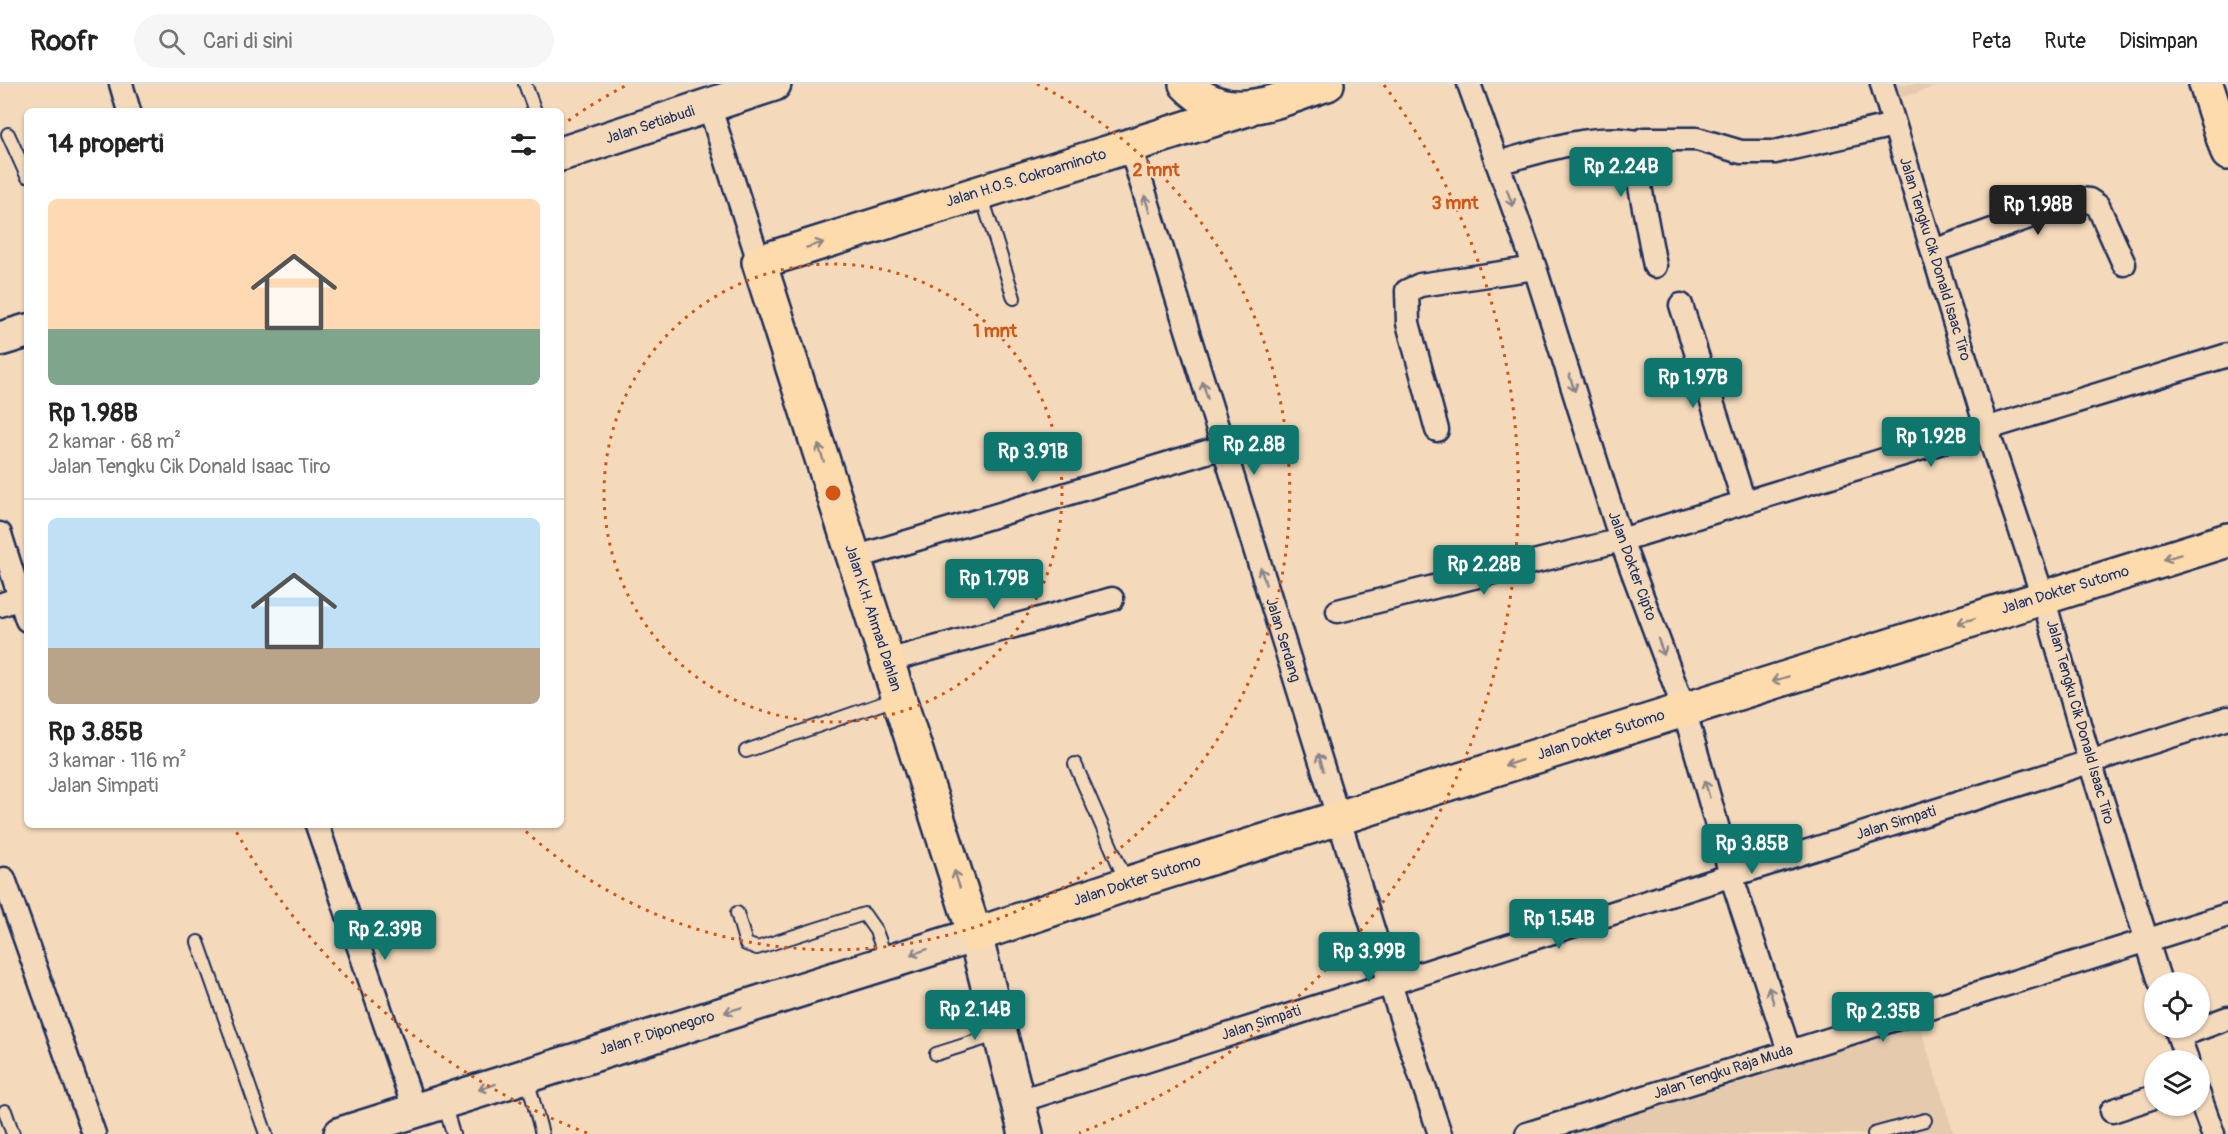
<!DOCTYPE html>
<html lang="id">
<head>
<meta charset="utf-8">
<style>
	:root { --surface:#fff; --page:#f6f6f6; --text:#222; --muted:#767676; --line:#e0e0e0; --accent:#0f766e }
	body { margin:0; font-family:Pangolin,sans-serif; background:var(--page); color:var(--text); height:100vh; display:flex; flex-direction:column; font-size:22px; white-space:nowrap }
	* { box-sizing:border-box; margin:0 }
	p { font-size:20px; color:var(--muted) }
	.icon { flex:none; width:33px; height:33px; fill:none; stroke:currentColor; stroke-width:2; stroke-linecap:round; stroke-linejoin:round }
	.map { position:relative; flex:1; overflow:hidden }
	.details { position:absolute; left:24px; top:24px; width:540px; height:720px; display:flex; flex-direction:column; background:var(--surface); border-radius:9px; box-shadow:0 2px 4px #0004 }
	.details>* { flex:none }
	.buttons { position:absolute; left:2144px; top:888px; display:grid; gap:12px }
	.buttons a { display:grid; place-items:center; width:66px; height:66px; border-radius:50%; background:var(--surface); box-shadow:0 2px 4px #0004; font-size:30px }
	.price { position:absolute; translate:-50% -51px; padding:0 14px; border-radius:6px; background:var(--accent); color:#fff; font-size:20px; line-height:39px; filter:drop-shadow(0 2px 3px #0008) }
	.price::after { content:''; position:absolute; left:50%; top:36px; width:18px; height:14px; margin-left:-9px; background:inherit; clip-path:polygon(0 0,100% 0,50% 100%) }
	.price.on { background:#222; color:#fff }
	ul { padding:0; list-style:none }
	li { display:grid; align-content:center; gap:12px; height:318px; padding:0 24px }
	li+li { border-top:2px solid var(--line) }
	li span { display:grid; place-items:center; height:186px; border-radius:9px; color:#555 }
	li>.icon { margin-inline-start:auto }
	span .icon { width:108px; height:108px; fill:#fffc; stroke-width:1 }
	li b { font-size:26px }
	h2 { display:flex; justify-content:space-between; align-items:center; height:72px; padding:0 24px; font-size:26px }
	header { display:flex; align-items:center; gap:36px; box-sizing:border-box; height:84px; padding:0 30px; background:var(--surface); border-bottom:2px solid var(--line) }
	header strong { font-size:28px }
	nav { display:flex; gap:33px; margin-inline-start:auto; font-size:21px }
	.search { width:420px; height:54px; background:var(--page); display:flex; align-items:center; gap:15px; box-sizing:border-box; padding:0 21px; border-radius:33px; color:var(--muted); font-size:22px }
	.map>svg:first-child { display:block }
	.built { fill:#e5caad }
	.lines { fill:none; stroke-linecap:round; stroke-linejoin:round }
	.lane-casing { stroke:#1b2f5e; stroke-width:16 }
	.street-casing { stroke:#1b2f5e; stroke-width:27 }
	.secondary-casing { stroke:#1b2f5e; stroke-width:38 }
	.primary-casing { stroke:#1b2f5e; stroke-width:38 }
	.highway-casing { stroke:#1b2f5e; stroke-width:38 }
	.lane { stroke:#f4d9bb; stroke-width:12 }
	.street { stroke:#f4d9bb; stroke-width:22 }
	.secondary { stroke:#f4d9bb; stroke-width:33 }
	.primary { stroke:#fedbac; stroke-width:33 }
	.highway { stroke:#fedbac; stroke-width:33 }
	.oneway { stroke:#88848c }
	.oneway2 { stroke:#8c8585 }
	.ring { fill:none; stroke:#d45514; stroke-width:3; stroke-dasharray:3 6 }
	.labels { text-anchor:middle; dominant-baseline:central; stroke-width:4.5; stroke-linejoin:round; paint-order:stroke }
	.street-label { font-size:15px; fill:#1b2f5e; stroke:#f4d9bb }
	.centre { fill:#d45514; stroke:#f4d9bb; stroke-width:3 }
	.ring-label { font-size:18px; text-anchor:middle; font-weight:bold; fill:#d45514; stroke:#f4d9bb; stroke-width:4.5; stroke-linejoin:round; paint-order:stroke }
</style>
</head>
<body>
<header>
<strong>Roofr</strong>
<div class="search"><svg class="icon" aria-label="search" viewBox="0 0 24 24"><circle cx="10" cy="10" r="6"/><path d="M15 15l6 6"/></svg>Cari di sini</div>
<nav><a>Peta</a><a>Rute</a><a>Disimpan</a></nav>
</header>
<div class="map">
<svg width="2228" height="1050" viewBox="0 0 2228 1050">
	<rect width="100%" height="100%" fill="#f4d9bb"/>
	<filter id="ink" filterUnits="userSpaceOnUse"><feTurbulence type="fractalNoise" baseFrequency=".0167" numOctaves="2"/><feDisplacementMap in="SourceGraphic" scale="12" xChannelSelector="R" yChannelSelector="G"/><feConvolveMatrix kernelMatrix="1 2 1 2 8 2 1 2 1" color-interpolation-filters="sRGB"/></filter>
	<g filter="url(#ink)">
		<path class="built" d="M1896,0H1944L1900,14Z
			M1919,940L1954,1050H1574Z"/>
		<g class="lines">
			<g class="lane-casing">
				<path id="lane" d="M525,0L535,27
					M8,50L27,92
					M981,110L1014,214
					M746,667L898,614
					M1075,680L1126,797
					M737,829L746,860L757,864L864,830L876,847L887,877
					M198,858L266,1050
					M936,970L999,950
					M527,994L542,1050
					M444,1019L453,1050
					M5,1027L13,1050
					M1874,1050L1925,1036"/>
			</g>
			<g class="street-casing">
				<path id="street" d="M121,0L129,27
					M1469,0L1535,184L1621,456L1684,625L1731,791L1789,967
					M1882,0L1987,346L2043,513L2090,678L2160,898
					M709,21L759,178
					M1130,62L1389,897L1440,1050
					M1497,79C1541,68 1595,47 1641,59
					M1933,167L2080,115L2089,116L2098,122L2124,180
					M1655,182L1635,76L1637,63L1644,55H1697L1741,68H1775L1894,41
					M1681,221L1744,418
					M1437,346L1408,239L1407,207L1420,201L1535,184
					M0,450L27,536
					M854,474L1223,363
					M0,521L20,514
					M1338,527L1621,456L2228,271
					M887,577L1112,515
					M317,741L415,1027
					M4,795L94,1050
					M2176,944L2187,976
					M2179,952L2228,934
					M2199,1011L2213,1050
					M1016,1018L2228,634
					M2112,1027L2154,1013
					M1527,1050L2228,831"/>
			</g>
			<g class="secondary-casing">
				<path id="secondary" d="M561,70L774,0
					M0,255L27,247
					M341,1050L975,851L1026,1050"/>
			</g>
			<g class="primary-casing">
				<path id="primary" d="M1247,25L759,178L975,851L1127,800L2228,456"/>
			</g>
			<g class="highway-casing">
				<path id="highway" d="M1186,0C1228,44 1279,15 1327,0
					M2206,0L2228,69"/>
			</g>
			<use href="#lane" class="lane"/>
			<use href="#street" class="street"/>
			<use href="#secondary" class="secondary"/>
			<use href="#primary" class="primary"/>
			<use href="#highway" class="highway"/>
		</g>
		<defs><path id="oneway-shaft" d="M-6 0H5M1.5-3L5.5 0L1.5 3" fill="none" stroke-width="1.6" stroke-linecap="round" stroke-linejoin="round" transform="scale(1.5)"/></defs>
		<g class="oneway">
			<use href="#oneway-shaft" transform="translate(1510 114) rotate(70)"/>
			<use href="#oneway-shaft" transform="translate(1147 120) rotate(-107)"/>
			<use href="#oneway-shaft" transform="translate(1572 299) rotate(72)"/>
			<use href="#oneway-shaft" transform="translate(1205 306) rotate(-107)"/>
			<use href="#oneway-shaft" transform="translate(1263 492) rotate(-107)"/>
			<use href="#oneway-shaft" transform="translate(1661 563) rotate(70)"/>
			<use href="#oneway-shaft" transform="translate(1321 678) rotate(-107)"/>
			<use href="#oneway-shaft" transform="translate(1707 705) rotate(-106)"/>
			<use href="#oneway-shaft" transform="translate(919 868) rotate(162)"/>
			<use href="#oneway-shaft" transform="translate(1771 911) rotate(-108)"/>
			<use href="#oneway-shaft" transform="translate(733 926) rotate(163)"/>
			<use href="#oneway-shaft" transform="translate(487 1003) rotate(161)"/>
		</g>
		<g class="oneway2">
			<use href="#oneway-shaft" transform="translate(815 161) rotate(-17)"/>
			<use href="#oneway-shaft" transform="translate(821 369) rotate(-108)"/>
			<use href="#oneway-shaft" transform="translate(2172 473) rotate(163)"/>
			<use href="#oneway-shaft" transform="translate(1966 537) rotate(163)"/>
			<use href="#oneway-shaft" transform="translate(1780 595) rotate(163)"/>
			<use href="#oneway-shaft" transform="translate(1513 679) rotate(162)"/>
			<use href="#oneway-shaft" transform="translate(957 795) rotate(-108)"/>
		</g>
	</g>
	<g class="ring">
		<circle cx="833" cy="409" r="229"/>
		<path d="M561 42A457 457 0 0 1 629 0M1037 0A457 457 0 1 1 521 743"/>
		<path d="M587 1049A686 686 0 0 1 233 742M1384 1A686 686 0 0 1 1079 1049"/>
	</g>
	<g class="labels">
		<g class="street-label">
			<text transform="translate(650 41) rotate(-18)">Jalan Setiabudi</text>
			<text transform="translate(1026 94) rotate(-17)">Jalan H.O.S. Cokroaminoto</text>
			<text transform="translate(1935 175) rotate(73)">Jalan Tengku Cik Donald Isaac Tiro</text>
			<text transform="translate(1632 482) rotate(70)">Jalan Dokter Cipto</text>
			<text transform="translate(2065 506) rotate(-17)">Jalan Dokter Sutomo</text>
			<text transform="translate(873 534) rotate(72)">Jalan K.H. Ahmad Dahlan</text>
			<text transform="translate(1283 556) rotate(73)">Jalan Serdang</text>
			<text transform="translate(2080 638) rotate(74)">Jalan Tengku Cik Donald Isaac Tiro</text>
			<text transform="translate(1601 651) rotate(-18)">Jalan Dokter Sutomo</text>
			<text transform="translate(1896 739) rotate(-17)">Jalan Simpati</text>
			<text transform="translate(1137 797) rotate(-18)">Jalan Dokter Sutomo</text>
			<text transform="translate(1261 939) rotate(-18)">Jalan Simpati</text>
			<text transform="translate(657 949) rotate(-17)">Jalan P. Diponegoro</text>
			<text transform="translate(1723 988) rotate(-18)">Jalan Tengku Raja Muda</text>
		</g>
	</g>
	<circle cx="833" cy="409" r="9" class="centre"/>
	<g class="ring-label">
		<text x="1156" y="92">2 mnt</text>
		<text x="1455" y="125">3 mnt</text>
		<text x="995" y="253">1 mnt</text>
	</g>
</svg>
<div class="buttons">
<a><svg class="icon" aria-label="locate" viewBox="0 0 24 24"><circle cx="12" cy="12" r="6"/><path d="M12 2v4M12 18v4M2 12h4M18 12h4"/></svg></a>
<a><svg class="icon" aria-label="layers" viewBox="0 0 24 24"><path d="M12 4l9 5-9 5-9-5zM3 14l9 5 9-5"/></svg></a>
</div>
<b class="price" style="left:1621px;top:114px">Rp 2.24B</b>
<b class="price on" style="left:2038px;top:152px">Rp 1.98B</b>
<b class="price" style="left:1693px;top:325px">Rp 1.97B</b>
<b class="price" style="left:1931px;top:384px">Rp 1.92B</b>
<b class="price" style="left:1254px;top:392px">Rp 2.8B</b>
<b class="price" style="left:1033px;top:399px">Rp 3.91B</b>
<b class="price" style="left:1484px;top:512px">Rp 2.28B</b>
<b class="price" style="left:994px;top:526px">Rp 1.79B</b>
<b class="price" style="left:1752px;top:791px">Rp 3.85B</b>
<b class="price" style="left:1559px;top:866px">Rp 1.54B</b>
<b class="price" style="left:385px;top:877px">Rp 2.39B</b>
<b class="price" style="left:1369px;top:899px">Rp 3.99B</b>
<b class="price" style="left:975px;top:957px">Rp 2.14B</b>
<b class="price" style="left:1883px;top:959px">Rp 2.35B</b>
<section class="details">
<h2>14 properti<svg class="icon" aria-label="filters" viewBox="0 0 24 24"><path d="M4 7h16M4 17h16"/><circle cx="9" cy="7" r="2"/><circle cx="15" cy="17" r="2"/></svg></h2>
<ul>
<li><span style="background:linear-gradient(#ffd9b3 70%,#7fa58c 0)"><svg class="icon" aria-label="home" viewBox="0 0 24 24"><path d="M3 11l9-7 9 7M6 9v11h12V9"/></svg></span><div><b>Rp 1.98B</b><p>2 kamar · 68 m²</p><p>Jalan Tengku Cik Donald Isaac Tiro</p></div></li>
<li><span style="background:linear-gradient(#bfe0f5 70%,#b9a48a 0)"><svg class="icon" aria-label="home" viewBox="0 0 24 24"><path d="M3 11l9-7 9 7M6 9v11h12V9"/></svg></span><div><b>Rp 3.85B</b><p>3 kamar · 116 m²</p><p>Jalan Simpati</p></div></li>
</ul>
</section>
</div>
</body>
</html>
